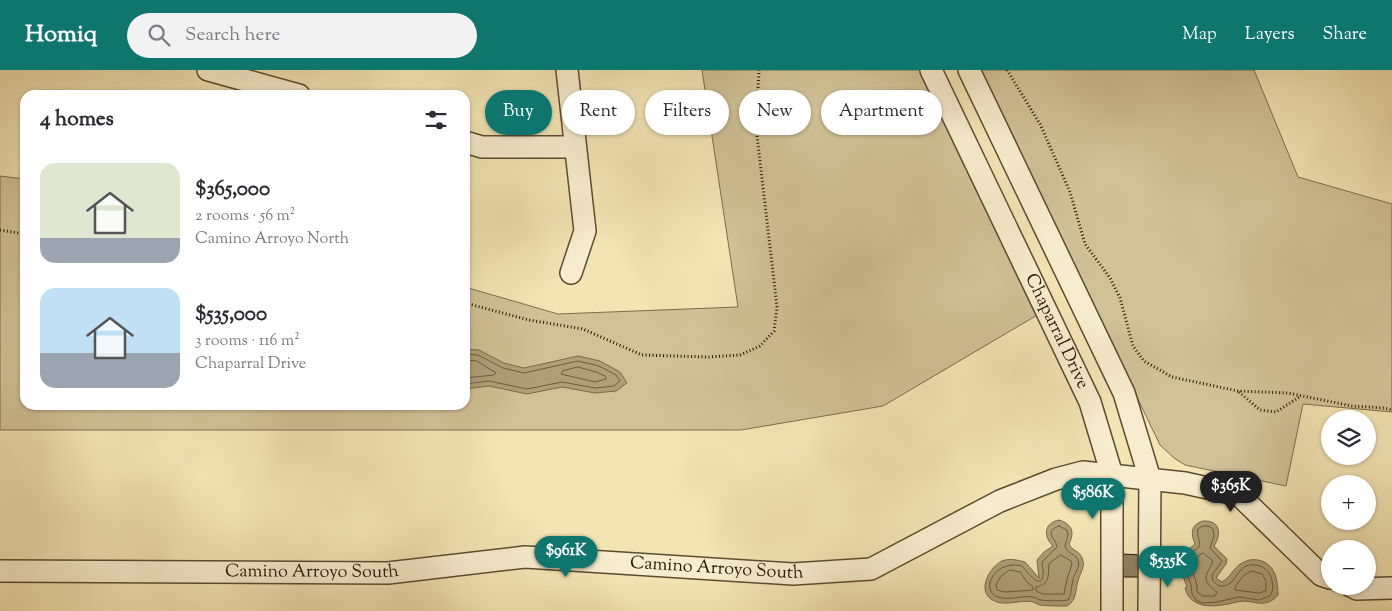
<!DOCTYPE html>
<html lang="en">
<head>
<meta charset="utf-8">
<style>
	:root { --surface:#fff; --page:#f2f2f3; --text:#2b2b33; --muted:#7c7c81; --accent:#0f766e }
	body { margin:0; font-family:"Sorts Mill Goudy",serif; background:var(--page); color:var(--text); height:100vh; display:flex; flex-direction:column; font-size:19px; white-space:nowrap }
	* { box-sizing:border-box; margin:0 }
	p { font-size:16px; color:var(--muted) }
	.icon { flex:none; width:28px; height:28px; fill:none; stroke:currentColor; stroke-width:2; stroke-linecap:round; stroke-linejoin:round }
	.map { position:relative; flex:1; overflow:hidden }
	.panel { position:absolute; left:20px; top:20px; width:450px; height:320px; display:flex; flex-direction:column; background:var(--surface); border-radius:15px; box-shadow:0 1px 4px #0004 }
	.panel>* { flex:none }
	.guide { position:absolute; left:485px; top:20px; width:475px; height:45px; display:flex; gap:10px }
	.controls { position:absolute; left:1321px; top:340px; display:grid; gap:10px }
	.controls a { display:grid; place-items:center; width:55px; height:55px; border-radius:50%; background:var(--surface); box-shadow:0 1px 4px #0004; font-size:25px }
	.price { position:absolute; translate:-50% -42px; padding:0 11px; border-radius:18px; background:var(--accent); color:#fff; font-size:16px; line-height:32px; filter:drop-shadow(0 1px 2px #0008) }
	.price::after { content:''; position:absolute; left:50%; top:30px; width:15px; height:11px; margin-left:-8px; background:inherit; clip-path:polygon(0 0,100% 0,50% 100%) }
	.price.active { background:#222; color:#fff }
	ul { padding:0; list-style:none }
	li { display:flex; align-items:center; gap:15px; height:125px; padding:0 20px }
	li span { display:grid; place-items:center; flex:none; width:140px; height:100px; border-radius:15px; color:#555 }
	li>.icon { margin-inline-start:auto }
	span .icon { width:60px; height:60px; fill:#fffc; stroke-width:1 }
	li b { font-size:21px }
	h2 { display:flex; justify-content:space-between; align-items:center; height:60px; padding:0 20px; font-size:21px }
	.tag { padding:0 18px; border-radius:22px; background:var(--surface); box-shadow:0 1px 4px #0004; font-size:18px; line-height:45px }
	.tag.active { background:var(--accent); color:#fff }
	header { display:flex; align-items:center; gap:30px; box-sizing:border-box; height:70px; padding:0 25px; background:var(--accent); color:#fff }
	header strong { font-size:24px }
	nav { display:flex; gap:28px; margin-inline-start:auto; font-size:18px }
	.search { width:350px; height:45px; background:var(--page); display:flex; align-items:center; gap:12px; box-sizing:border-box; padding:0 18px; border-radius:28px; color:var(--muted); font-size:19px }
	.map>svg:first-child { display:block }
	.green { fill:#d1c196; stroke:#7d6c4c }
	.water { fill:#ae9f78; stroke:#796949 }
	.lines { fill:none; stroke-linecap:round; stroke-linejoin:round }
	.shore { stroke:#6c5c3e; stroke-width:1 }
	.building { fill:#92825f; stroke:#291803 }
	.street-casing { stroke:#5c4b2f; stroke-width:24 }
	.path { stroke:#291803; stroke-width:3; stroke-dasharray:1 2.5; stroke-linecap:butt }
	.street { stroke:#f7edce; stroke-width:21 }
	.labels { text-anchor:middle; dominant-baseline:central; stroke-width:4; stroke-linejoin:round; paint-order:stroke }
	.street-label { font-size:18px; fill:#291803; stroke:#f7edce }
</style>
</head>
<body>
<header>
<strong>Homiq</strong>
<div class="search"><svg class="icon" aria-label="search" viewBox="0 0 24 24"><circle cx="10" cy="10" r="6"/><path d="M15 15l6 6"/></svg>Search here</div>
<nav><a>Map</a><a>Layers</a><a>Share</a></nav>
</header>
<div class="map">
<svg width="1392" height="541" viewBox="0 0 1392 541">
	<rect width="100%" height="100%" fill="#f3e4b4"/>
	<filter id="stains"><feTurbulence type="fractalNoise" baseFrequency=".004" numOctaves="4"/><feColorMatrix values="0 0 0 0 .2 0 0 0 0 .09 0 0 0 0 .02 0 0 0 .5 -.17"/></filter>
	<radialGradient id="worn" r=".72"><stop offset=".6" stop-color="#630" stop-opacity="0"/><stop offset="1" stop-color="#630" stop-opacity=".3"/></radialGradient>
	<path class="green" d="M702,0H921L1039,244L883,336L741,360H0V106L25,109V335H465V217L558,244L738,237Z
		M980,0H1254L1298,107L1392,134V342L1303,334L1286,416L1185,395L1174,388L1160,375Z"/>
	<path class="water" d="M465,279L479,280L504,293L524,298L578,286L600,291L620,302L627,313L616,321L595,323L562,317L527,324L489,316L465,319Z
		M1059,450C1072,454 1075,462 1069,474C1072,481 1079,480 1082,488C1086,497 1080,502 1078,511C1075,521 1077,530 1067,536C1063,536 1044,536 1040,535C1038,535 1036,533 1033,532C1020,529 1003,538 991,529C977,519 990,497 1002,491C1010,488 1017,490 1025,492L1039,508L1037,490L1044,482L1053,476C1043,466 1044,453 1059,450Z
		M1203,451C1220,450 1222,464 1214,476L1227,489L1226,494L1216,508L1222,512C1231,507 1234,497 1242,493C1248,490 1252,489 1258,490C1275,493 1278,510 1278,525C1264,541 1253,528 1237,532C1217,537 1191,541 1185,518L1187,517C1182,503 1175,491 1186,478L1188,480L1195,474C1191,464 1190,455 1203,451Z"/>
	<g class="lines">
		<path class="shore" d="M465,284L478,285L503,298L524,303L578,291L599,296L616,305L620,311L614,316L595,318L562,312L527,319L489,311L465,314
			M465,290L477,291L496,303L494,305L465,308
			M578,297L596,302L605,306L606,309L595,312L561,304L563,301Z
			M1059,456L1067,460L1068,465L1065,476C1069,485 1071,482 1076,487C1083,494 1074,503 1073,510C1071,517 1072,523 1068,530C1064,531 1045,531 1041,530C1034,529 1040,528 1033,527C1022,525 1009,531 998,527C979,520 995,489 1022,496C1025,499 1041,522 1043,505C1044,501 1042,496 1042,492L1057,477C1056,468 1043,462 1059,456Z
			M1203,456H1208L1213,459L1214,466L1210,478L1222,491L1212,505L1213,511C1216,514 1219,517 1224,516C1239,513 1237,489 1260,496C1266,498 1271,504 1272,511C1273,516 1273,522 1270,526L1259,530L1239,527L1217,532L1203,533L1197,531L1192,524L1191,515L1184,496L1187,486L1199,477C1201,470 1196,466 1198,459Z
			M1203,483L1213,491C1206,507 1200,509 1217,522L1215,526H1203L1197,522C1198,511 1191,502 1191,492Z
			M1061,485L1071,491L1072,494L1067,509L1064,524H1043L1036,521V517C1050,514 1048,506 1049,494Z
			M1010,500L1020,502L1027,512L1033,517V520L1005,522L997,520L996,515L1001,506Z
			M1252,501L1262,504L1266,511V521L1259,523L1235,520V517L1243,506Z"/>
	</g>
	<path class="building" d="M1122,484L1141,485V507H1122Z"/>
	<g class="lines">
		<g class="street-casing">
			<g id="street">
				<path d="M208,0L299,25"/>
				<path d="M567,0L585,161L571,203"/>
				<path id="s1" d="M931,0L1090,332L1112,405V541"/>
				<path d="M969,0L1124,323L1150,409L1149,541"/>
				<path d="M465,72L482,77H574"/>
				<path id="s2" d="M0,501L388,503L525,487L793,504L871,499L1000,431L1056,409L1083,402L1185,413L1239,425L1321,505L1330,508"/>
				<path d="M1351,516L1357,519L1392,518"/>
			</g>
		</g>
		<path class="path" d="M1007,0L1040,54L1070,122L1085,174L1110,208L1120,228L1133,276L1144,291L1172,307L1238,321L1288,323L1352,336L1384,338L1392,340
			M0,160L25,164
			M465,233L529,250L583,259L642,285L709,287L740,285L760,276L774,261L777,237L756,57L759,0
			M1239,322L1260,340L1276,342L1301,326"/>
		<use href="#street" class="street"/>
	</g>
	<g class="labels">
		<g class="street-label">
			<text stroke="none"><textPath href="#s1" startOffset="290">Chaparral Drive</textPath></text>
			<text stroke="none"><textPath href="#s2" startOffset="718">Camino Arroyo South</textPath></text>
			<text stroke="none"><textPath href="#s2" startOffset="312">Camino Arroyo South</textPath></text>
		</g>
	</g>
	<rect width="100%" height="100%" filter="url(#stains)"/>
	<rect width="100%" height="100%" fill="url(#worn)"/>
</svg>
<div class="controls">
<a><svg class="icon" aria-label="layers" viewBox="0 0 24 24"><path d="M12 4l9 5-9 5-9-5zM3 14l9 5 9-5"/></svg></a>
<a>+</a>
<a>−</a>
</div>
<b class="price active" style="left:1231px;top:443px">$365K</b>
<b class="price" style="left:1093px;top:450px">$586K</b>
<b class="price" style="left:566px;top:508px">$961K</b>
<b class="price" style="left:1168px;top:518px">$535K</b>
<div class="guide">
<a class="tag active">Buy</a>
<a class="tag">Rent</a>
<a class="tag">Filters</a>
<a class="tag">New</a>
<a class="tag">Apartment</a>
</div>
<section class="panel">
<h2>4 homes<svg class="icon" aria-label="filters" viewBox="0 0 24 24"><path d="M4 7h16M4 17h16"/><circle cx="9" cy="7" r="2"/><circle cx="15" cy="17" r="2"/></svg></h2>
<ul>
<li><span style="background:linear-gradient(#dfe7d0 75%,#9aa5b1 0)"><svg class="icon" aria-label="home" viewBox="0 0 24 24"><path d="M3 11l9-7 9 7M6 9v11h12V9"/></svg></span><div><b>$365,000</b><p>2 rooms · 56 m²</p><p>Camino Arroyo North</p></div></li>
<li><span style="background:linear-gradient(#bfe0f5 65%,#9aa5b1 0)"><svg class="icon" aria-label="home" viewBox="0 0 24 24"><path d="M3 11l9-7 9 7M6 9v11h12V9"/></svg></span><div><b>$535,000</b><p>3 rooms · 116 m²</p><p>Chaparral Drive</p></div></li>
</ul>
</section>
</div>
</body>
</html>
